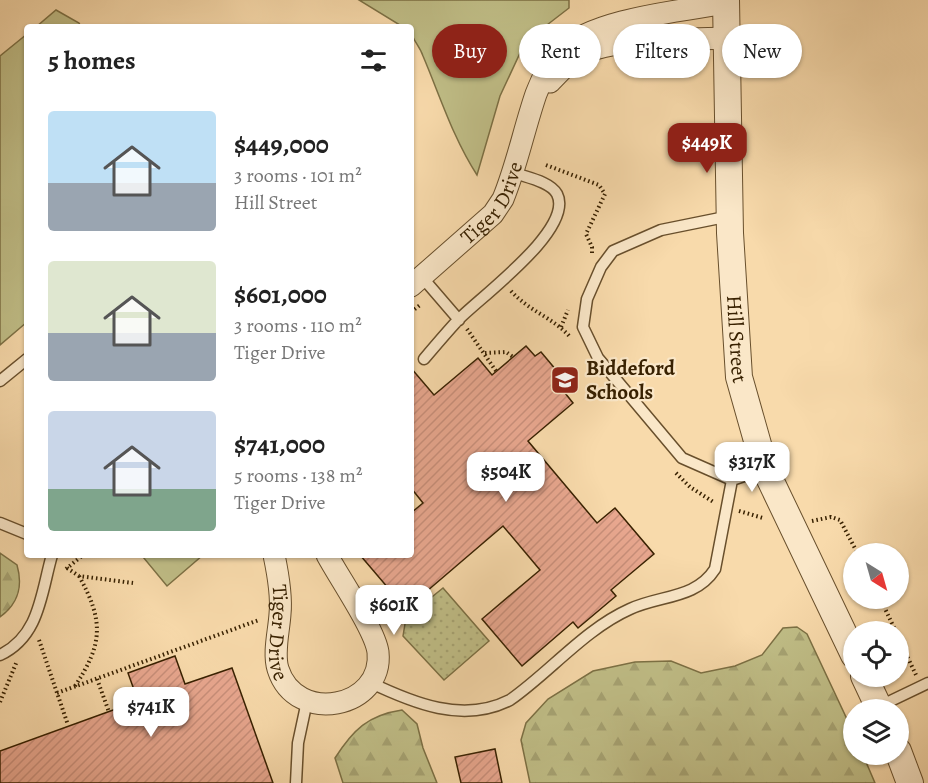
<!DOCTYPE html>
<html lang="en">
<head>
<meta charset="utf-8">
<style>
	:root { --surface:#fff; --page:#f2f2f2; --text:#222; --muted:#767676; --accent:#8f2418 }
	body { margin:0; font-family:Alegreya,serif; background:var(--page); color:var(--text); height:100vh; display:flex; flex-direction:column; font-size:22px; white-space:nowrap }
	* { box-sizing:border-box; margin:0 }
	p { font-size:20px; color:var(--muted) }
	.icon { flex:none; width:33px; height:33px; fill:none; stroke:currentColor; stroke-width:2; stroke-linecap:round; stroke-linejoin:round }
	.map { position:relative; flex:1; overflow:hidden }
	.panel { position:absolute; left:24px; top:24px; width:390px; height:534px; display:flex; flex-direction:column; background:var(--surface); border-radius:6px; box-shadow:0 2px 4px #0004 }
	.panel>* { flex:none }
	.top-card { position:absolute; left:432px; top:24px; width:405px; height:54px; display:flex; gap:12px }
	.needle { width:39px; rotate:143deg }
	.fabs { position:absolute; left:843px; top:543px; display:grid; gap:12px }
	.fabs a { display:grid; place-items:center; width:66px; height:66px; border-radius:50%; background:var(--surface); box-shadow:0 2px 4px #0004; font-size:30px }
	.price { position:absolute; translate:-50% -51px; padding:0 14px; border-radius:12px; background:#fff; color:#222; font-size:20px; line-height:39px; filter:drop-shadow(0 2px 3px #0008) }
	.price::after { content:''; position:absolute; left:50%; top:36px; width:18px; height:14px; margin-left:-9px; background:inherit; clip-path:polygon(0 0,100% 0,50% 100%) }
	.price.active { background:var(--accent); color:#fff }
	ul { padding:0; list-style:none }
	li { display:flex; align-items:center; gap:18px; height:150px; padding:0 24px }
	li span { display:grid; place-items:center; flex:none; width:168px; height:120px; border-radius:6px; color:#555 }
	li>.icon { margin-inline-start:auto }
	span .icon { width:72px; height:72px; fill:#fffc; stroke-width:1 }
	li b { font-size:26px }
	h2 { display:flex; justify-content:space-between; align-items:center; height:72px; padding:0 24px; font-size:26px }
	.chip { padding:0 21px; border-radius:27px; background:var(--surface); box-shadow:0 2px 4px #0004; font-size:21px; line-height:54px }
	.chip.active { background:var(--accent); color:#fff }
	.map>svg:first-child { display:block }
	.green { fill:#c0be87; stroke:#7c7044; stroke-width:1.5 }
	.forest { fill:url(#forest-firs); stroke:#7c7044; stroke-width:1.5 }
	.park { fill:url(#park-dots); stroke:#7c7044; stroke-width:1.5 }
	.building { fill:url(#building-hatch); stroke:#382101; stroke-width:1.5 }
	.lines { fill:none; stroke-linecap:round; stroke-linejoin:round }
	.service-casing { stroke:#684f2c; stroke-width:13 }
	.minor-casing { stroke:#684f2c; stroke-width:23 }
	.tertiary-casing { stroke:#684f2c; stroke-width:28 }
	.path { stroke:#382101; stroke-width:4; stroke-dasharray:1.5 3; stroke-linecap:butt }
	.service { stroke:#fae7c8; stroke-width:10 }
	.minor { stroke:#fae7c8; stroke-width:21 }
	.tertiary { stroke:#fae7c8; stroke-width:26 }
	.labels { text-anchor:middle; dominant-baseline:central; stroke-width:4.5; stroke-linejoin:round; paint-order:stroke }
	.street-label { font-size:21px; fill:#382101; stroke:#fae7c8 }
	.poi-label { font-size:21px; font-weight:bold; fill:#382101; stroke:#fae7c8; text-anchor:start }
</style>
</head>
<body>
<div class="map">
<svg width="928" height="783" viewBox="0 0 928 783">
	<defs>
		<pattern id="forest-firs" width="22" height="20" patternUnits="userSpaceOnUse" patternTransform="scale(1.5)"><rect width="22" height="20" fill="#c0be87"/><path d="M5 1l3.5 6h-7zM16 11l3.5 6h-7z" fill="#a6a373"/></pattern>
		<pattern id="park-dots" width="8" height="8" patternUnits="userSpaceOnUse" patternTransform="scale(1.5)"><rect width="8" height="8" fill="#c0be87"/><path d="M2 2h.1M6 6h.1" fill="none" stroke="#a6a373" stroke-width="1.8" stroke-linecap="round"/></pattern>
		<pattern id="building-hatch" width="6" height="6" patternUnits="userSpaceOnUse" patternTransform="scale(1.5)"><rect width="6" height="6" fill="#e8a78f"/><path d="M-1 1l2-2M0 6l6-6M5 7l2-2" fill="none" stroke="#c88f7a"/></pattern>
	</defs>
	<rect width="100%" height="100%" fill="#f8daab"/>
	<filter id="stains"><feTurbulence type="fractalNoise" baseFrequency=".00333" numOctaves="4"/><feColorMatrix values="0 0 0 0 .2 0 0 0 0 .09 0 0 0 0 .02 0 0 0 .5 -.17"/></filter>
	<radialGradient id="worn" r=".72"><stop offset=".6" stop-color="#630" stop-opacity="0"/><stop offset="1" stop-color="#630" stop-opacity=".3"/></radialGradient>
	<path class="green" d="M359,0H569V8L534,35L521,51L500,96L477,175C453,138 440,96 423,56C419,44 411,40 411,27H403Z
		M56,10L79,23L81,27H36Z
		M27,34V322L0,345V56Z
		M146,555H203L167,586L143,557Z"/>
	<path class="forest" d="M0,553L17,565C23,586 19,603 0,617Z
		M797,627L807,634L853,732L854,754L863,755L875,783H530L521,740L526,723L548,699L593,671L635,662L671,661L701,673L735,666L762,655L783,628Z
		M402,710L417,724L423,748L437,783H343L335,758C353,730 368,715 402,710Z"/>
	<path class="park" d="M443,588L489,641L444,680L403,636L406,618Z"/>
	<path class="building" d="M526,346L535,356L541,352L567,383L561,388L573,403L528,441L597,523L615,508L654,554L611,590L616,596L578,628L573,622L522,666L482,619L540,570L503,526L406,609L360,555H411V513L423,503L411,488V368L434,395L478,358L492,375Z
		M175,656L185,684L232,668L273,783H0V751L138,701L128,673Z
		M495,749L502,783H461L455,757Z"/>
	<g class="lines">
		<g class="service-casing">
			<path id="service" d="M730,216L661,230L613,251L601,267L587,299L583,327L598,358L682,458L732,480L765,469
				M422,277L459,320
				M424,359C435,346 446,333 458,320C479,298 575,229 557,194C550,181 524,177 512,172
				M0,381L27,359
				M0,523L27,534
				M0,655C40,636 41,593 52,555
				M369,682C413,703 463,724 510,700C550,672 585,629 630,609C660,595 696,599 715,569L732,480
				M878,707L928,683
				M296,783L298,743L307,701"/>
		</g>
		<g class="minor-casing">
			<g id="minor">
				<path d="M550,82C558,74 565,66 574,59C604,36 688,40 726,38"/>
				<path id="s1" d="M411,286L493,214L503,199C517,165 524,129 536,94C542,79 549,63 561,51C592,19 682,11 726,3"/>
				<path id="s2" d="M274,555C278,574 282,595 280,614C279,631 273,653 278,669C296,726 384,708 378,652C375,630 340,579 327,555"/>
			</g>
		</g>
		<g class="tertiary-casing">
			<g id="tertiary">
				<path id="s3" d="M726,0L730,233L739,377L765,469L854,655"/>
				<path d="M864,676L880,710"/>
				<path d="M898,751L910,783"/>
			</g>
		</g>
		<path class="path" d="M546,165L599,185L605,194L586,234L592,247V253
			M511,291C530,312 554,318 570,337
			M411,312L420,305
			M561,327L568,310
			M467,329L496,371
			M485,353L506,352L513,357
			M676,473L690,487L715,503
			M739,511L763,518
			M812,521L831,517L840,520L858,554
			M67,568L79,576L133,583
			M66,569L83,555
			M880,598L896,632
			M898,637L916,675
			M39,640L68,725
			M97,679L109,712
			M75,686C103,644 104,621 79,576
			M57,693L259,620
			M0,702L17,661"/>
		<use href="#service" class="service"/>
		<use href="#minor" class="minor"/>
		<use href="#tertiary" class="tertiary"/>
	</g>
	<defs>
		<g id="school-square" transform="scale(1.5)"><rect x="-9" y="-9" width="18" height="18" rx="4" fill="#8f2418" stroke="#fae7c8"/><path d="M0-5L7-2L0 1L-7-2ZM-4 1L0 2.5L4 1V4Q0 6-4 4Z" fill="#fff"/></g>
	</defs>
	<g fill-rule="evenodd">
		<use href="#school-square" x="565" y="380"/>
	</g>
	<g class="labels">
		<g class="street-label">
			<text stroke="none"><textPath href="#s1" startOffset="118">Tiger Drive</textPath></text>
			<text stroke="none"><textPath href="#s3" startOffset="339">Hill Street</textPath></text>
			<text stroke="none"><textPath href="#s2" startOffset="78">Tiger Drive</textPath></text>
		</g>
		<g class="poi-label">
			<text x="586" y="368">Biddeford<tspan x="586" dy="24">Schools</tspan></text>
		</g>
	</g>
	<rect width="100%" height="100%" filter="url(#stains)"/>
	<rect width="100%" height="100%" fill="url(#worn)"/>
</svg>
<div class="fabs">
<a><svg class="needle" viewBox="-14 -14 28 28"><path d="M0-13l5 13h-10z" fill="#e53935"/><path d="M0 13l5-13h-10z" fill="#767676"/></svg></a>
<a><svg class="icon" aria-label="locate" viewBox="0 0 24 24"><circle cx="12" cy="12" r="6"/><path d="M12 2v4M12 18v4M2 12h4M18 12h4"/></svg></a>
<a><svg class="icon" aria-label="layers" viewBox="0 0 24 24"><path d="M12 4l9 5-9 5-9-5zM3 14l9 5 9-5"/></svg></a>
</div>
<b class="price active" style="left:707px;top:174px">$449K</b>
<b class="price" style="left:752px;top:493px">$317K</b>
<b class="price" style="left:506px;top:503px">$504K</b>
<b class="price" style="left:394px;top:636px">$601K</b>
<b class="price" style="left:151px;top:738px">$741K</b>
<div class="top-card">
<a class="chip active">Buy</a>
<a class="chip">Rent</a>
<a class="chip">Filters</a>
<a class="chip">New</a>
</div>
<section class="panel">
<h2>5 homes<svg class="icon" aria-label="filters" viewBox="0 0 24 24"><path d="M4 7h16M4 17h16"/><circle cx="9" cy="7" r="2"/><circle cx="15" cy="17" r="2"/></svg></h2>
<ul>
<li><span style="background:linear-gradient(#bfe0f5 60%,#9aa5b1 0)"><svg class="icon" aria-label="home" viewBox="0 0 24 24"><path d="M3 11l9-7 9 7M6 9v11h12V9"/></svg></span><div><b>$449,000</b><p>3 rooms · 101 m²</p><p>Hill Street</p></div></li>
<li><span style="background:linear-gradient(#dfe7d0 60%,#9aa5b1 0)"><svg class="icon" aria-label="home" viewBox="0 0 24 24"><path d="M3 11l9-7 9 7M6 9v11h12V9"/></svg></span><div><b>$601,000</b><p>3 rooms · 110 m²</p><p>Tiger Drive</p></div></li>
<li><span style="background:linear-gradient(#c9d6e8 65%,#7fa58c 0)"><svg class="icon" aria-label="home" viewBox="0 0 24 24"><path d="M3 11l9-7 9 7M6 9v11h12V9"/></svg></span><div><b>$741,000</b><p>5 rooms · 138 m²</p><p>Tiger Drive</p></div></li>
</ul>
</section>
</div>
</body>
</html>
